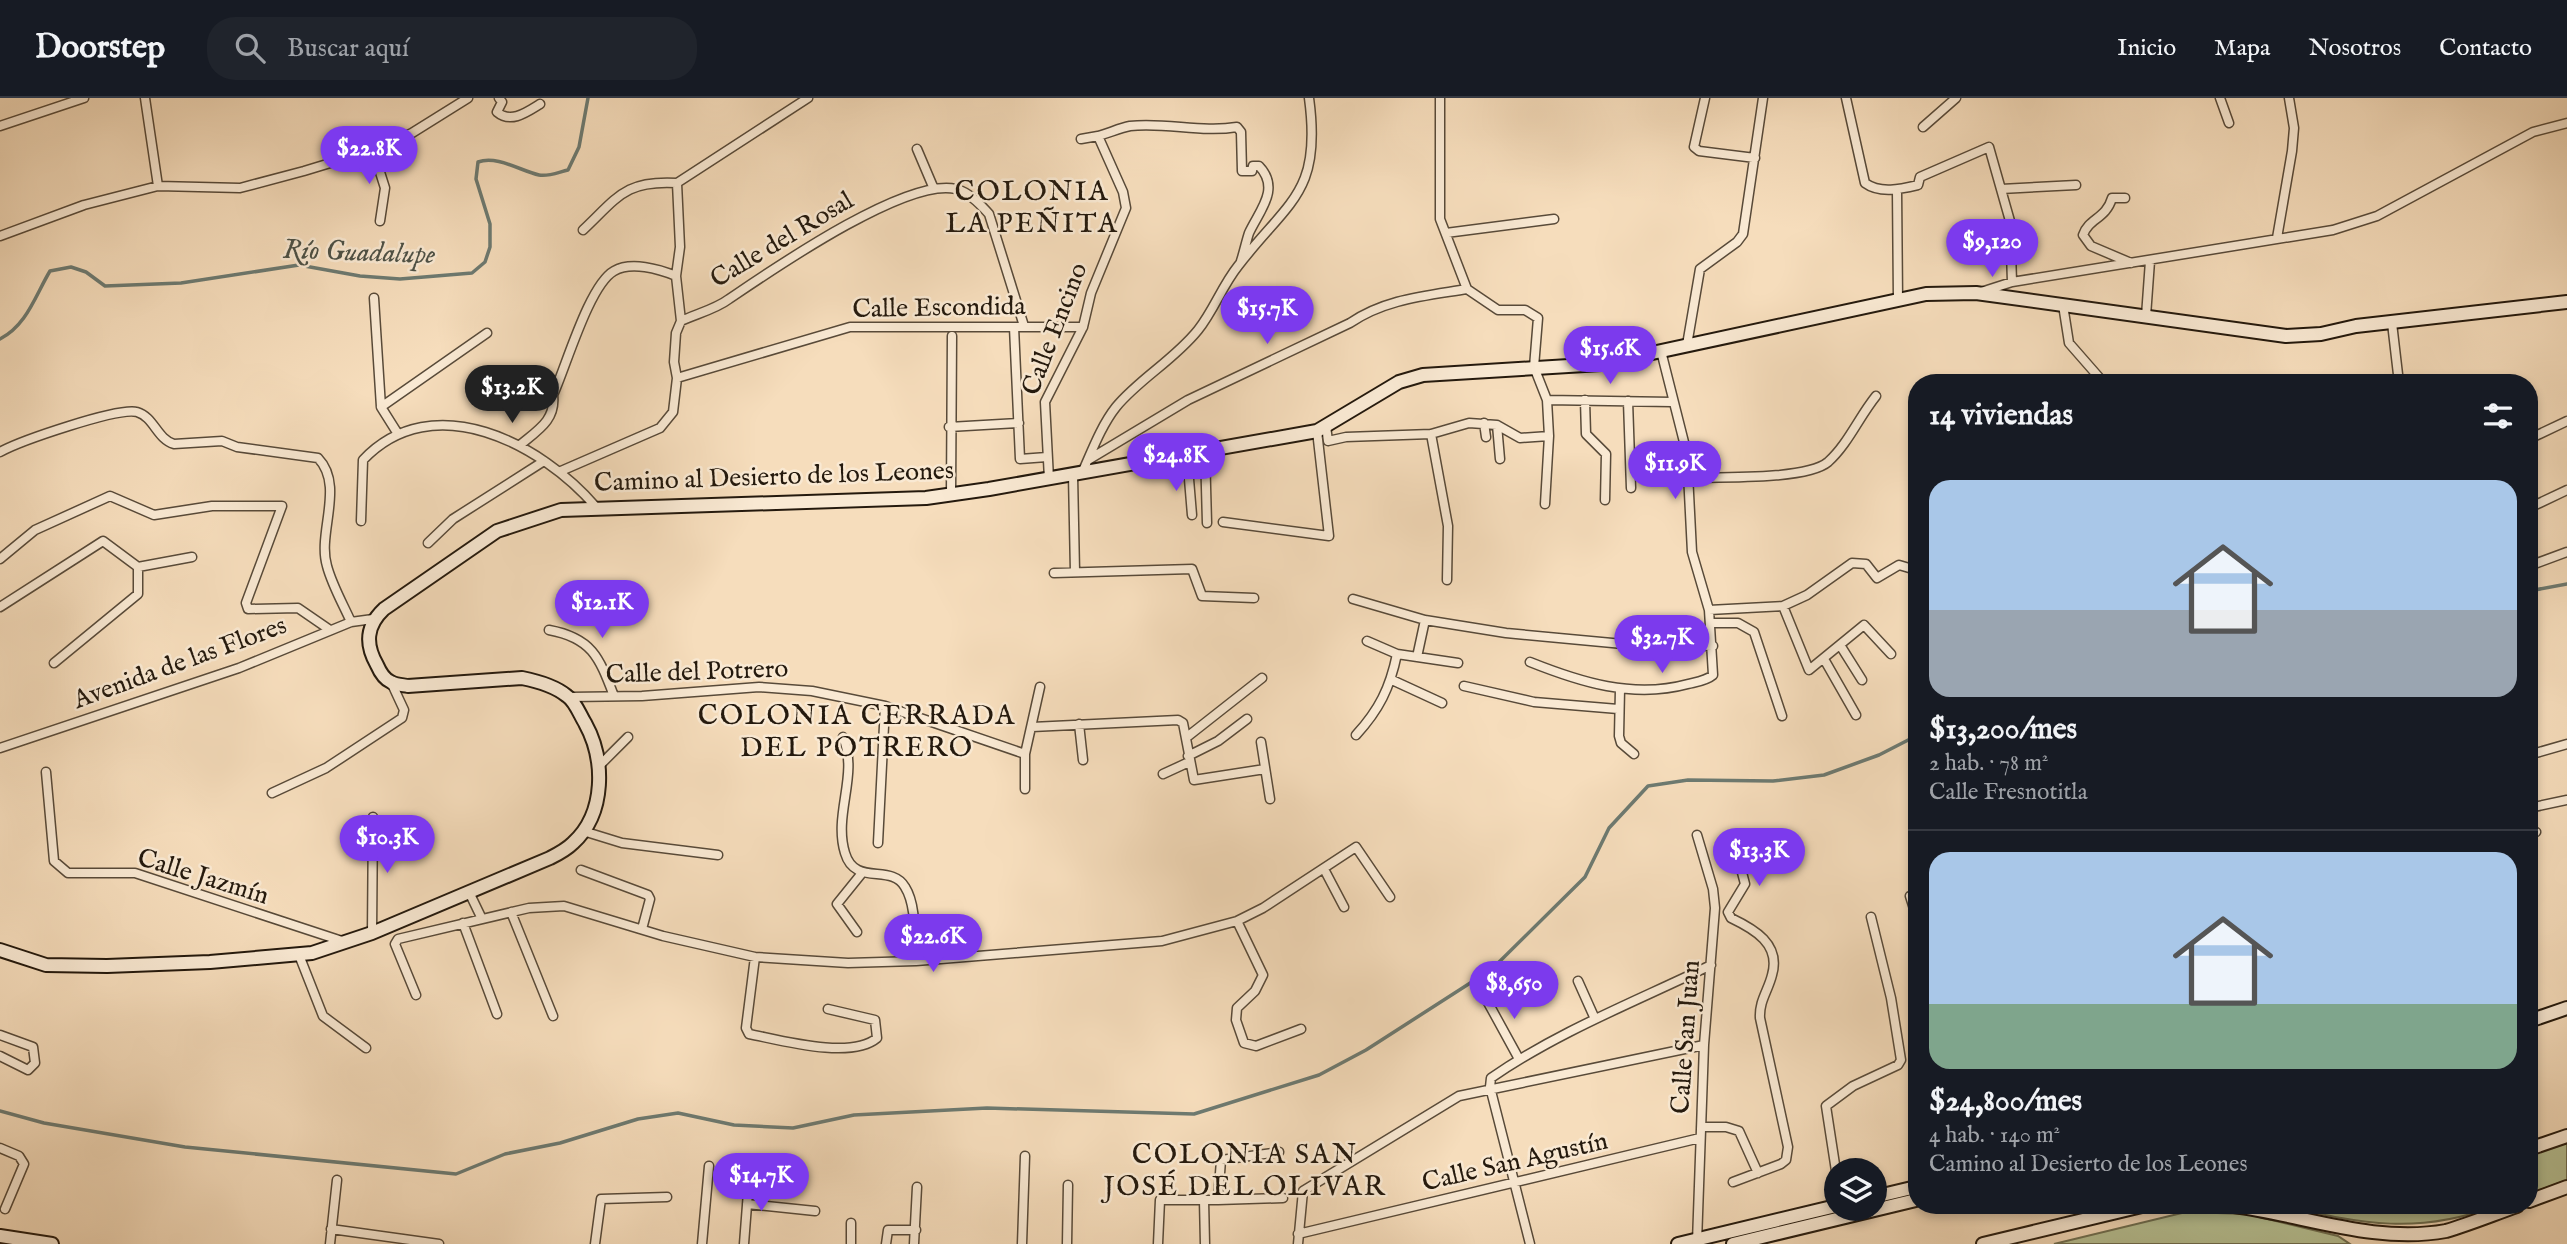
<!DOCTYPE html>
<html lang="es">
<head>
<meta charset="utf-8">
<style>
	:root { --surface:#171b24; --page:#20242c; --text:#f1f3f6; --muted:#9ea1a6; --line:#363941; --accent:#7c3aed }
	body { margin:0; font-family:"IM FELL English",serif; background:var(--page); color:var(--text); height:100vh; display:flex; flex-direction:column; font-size:26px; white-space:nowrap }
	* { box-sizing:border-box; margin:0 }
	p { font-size:23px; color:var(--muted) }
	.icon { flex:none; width:38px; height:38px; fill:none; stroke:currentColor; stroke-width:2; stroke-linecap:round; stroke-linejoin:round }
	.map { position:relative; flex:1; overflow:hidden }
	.details { position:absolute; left:1908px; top:276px; width:630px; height:840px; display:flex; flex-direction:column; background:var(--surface); border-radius:28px; box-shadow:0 4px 10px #0003 }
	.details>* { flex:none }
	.buttons { position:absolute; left:1824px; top:1060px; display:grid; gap:14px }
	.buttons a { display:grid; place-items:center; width:63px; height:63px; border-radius:50%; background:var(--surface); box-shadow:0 4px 10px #0003; font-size:35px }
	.price { position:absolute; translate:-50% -60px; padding:0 16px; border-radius:24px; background:var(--accent); color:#fff; font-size:23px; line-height:46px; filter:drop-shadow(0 2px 4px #0008) }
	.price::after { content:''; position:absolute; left:50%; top:42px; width:21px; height:16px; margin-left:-10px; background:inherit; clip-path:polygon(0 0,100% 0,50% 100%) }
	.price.active { background:#222; color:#fff }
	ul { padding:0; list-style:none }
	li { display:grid; align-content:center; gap:14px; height:371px; padding:0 21px }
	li+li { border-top:2px solid var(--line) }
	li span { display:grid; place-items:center; height:217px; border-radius:21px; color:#555 }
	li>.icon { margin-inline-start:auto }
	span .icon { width:126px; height:126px; fill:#fffc; stroke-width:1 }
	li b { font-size:30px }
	h2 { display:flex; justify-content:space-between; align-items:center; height:84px; padding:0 21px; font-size:30px }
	header { display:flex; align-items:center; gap:42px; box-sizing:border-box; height:98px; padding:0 35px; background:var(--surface); border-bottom:2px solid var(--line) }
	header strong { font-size:33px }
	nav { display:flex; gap:38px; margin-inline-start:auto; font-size:24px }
	.search { width:490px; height:63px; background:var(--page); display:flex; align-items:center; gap:18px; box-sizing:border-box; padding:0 24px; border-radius:28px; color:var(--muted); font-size:26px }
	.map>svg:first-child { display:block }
	.green { fill:#b6c295; stroke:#6d6e51; stroke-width:2 }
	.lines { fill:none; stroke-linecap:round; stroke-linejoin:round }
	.stream { stroke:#6d7a71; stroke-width:3.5 }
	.street-casing { stroke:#584a39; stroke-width:11 }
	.secondary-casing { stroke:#24190d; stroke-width:16 }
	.street { stroke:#f9e9d3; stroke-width:8 }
	.secondary { stroke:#f9e9d3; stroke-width:12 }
	.labels { text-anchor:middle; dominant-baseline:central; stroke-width:5; stroke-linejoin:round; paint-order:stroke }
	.street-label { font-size:26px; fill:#24190d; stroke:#f9e9d3 }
	.neighbourhood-label { font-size:28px; letter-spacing:2px; fill:#24190d; stroke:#f9e9d3 }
	.water-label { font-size:28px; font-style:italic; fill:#4e5247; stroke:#f9e9d3 }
</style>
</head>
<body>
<header>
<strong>Doorstep</strong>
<div class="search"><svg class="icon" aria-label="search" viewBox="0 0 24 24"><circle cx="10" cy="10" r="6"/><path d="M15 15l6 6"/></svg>Buscar aquí</div>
<nav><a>Inicio</a><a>Mapa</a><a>Nosotros</a><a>Contacto</a></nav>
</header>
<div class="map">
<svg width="2567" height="1146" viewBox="0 0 2567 1146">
	<rect width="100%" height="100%" fill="#f6ddbc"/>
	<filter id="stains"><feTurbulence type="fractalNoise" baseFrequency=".00286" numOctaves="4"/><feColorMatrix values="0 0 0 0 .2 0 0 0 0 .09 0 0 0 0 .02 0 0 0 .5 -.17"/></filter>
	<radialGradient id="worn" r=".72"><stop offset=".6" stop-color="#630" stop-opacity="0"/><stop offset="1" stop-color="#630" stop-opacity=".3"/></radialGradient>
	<path class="green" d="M2567,1043V1082L2529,1096V1056Z
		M2284,1108H2496C2417,1137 2364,1126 2284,1108Z
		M2186,1114L2247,1116L2338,1138L2350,1146H2054Z"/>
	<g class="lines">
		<path class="stream" d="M0,241C27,227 35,198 50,173L71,169L86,174L105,188L181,185L299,167L360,178L400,181L472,175L485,164L490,149V126L476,81L478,64C497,57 521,73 539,77C548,79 559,74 568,72L579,49L588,0
			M2529,493L2567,486
			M0,1013L44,1025L185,1049L456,1076L505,1056L560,1045L638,1021L678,1015L734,1027L793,1030L854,1017L987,1010L1194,1016L1319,977L1366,952L1492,871L1585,779L1609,730L1648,688L1688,682L1773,683L1824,677L1879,657L1916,638"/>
		<g class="street-casing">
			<path id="street" d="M145,0L158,88
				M499,0L502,4L497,14C511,26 527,14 540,6
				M1440,0V121L1467,191
				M1705,0L1694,49L1699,53L1755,60
				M1846,0L1865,85C1880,96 1901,91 1918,87L1920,79L1989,49L2010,123L2012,184
				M2220,0L2229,25
				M0,28L84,0
				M1923,29L1956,0
				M1098,38C1109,35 1120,30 1130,28C1166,24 1202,35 1237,29L1241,34L1242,73H1252L1253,68H1259C1281,91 1259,113 1249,135C1246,144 1244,154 1241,163
				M917,51L934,91
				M373,52L385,90L380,123
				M677,85L808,0
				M2001,91L2076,87
				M1897,92L1898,202
				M2125,100H2112C2106,121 2089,120 2083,137L2091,148L2131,165
				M1446,135L1554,121
				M0,138L84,107L158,88L240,90L304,73L373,52L412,35L468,0
				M2277,140L2292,53L2294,30L2289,0
				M1467,191L1498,212H1525L1538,220L1534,269L1547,302L1549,338L1545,406
				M1981,194L2012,184L2333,132L2377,118L2533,34L2567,25
				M374,200L381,309L398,336
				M2063,207L2069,245L2104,285
				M2146,218L2150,163
				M681,223C696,216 716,211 729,201C772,172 906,79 956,91C969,94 981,107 989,116L1024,228
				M2392,225L2399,285
				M1014,229L1020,361L1047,359
				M1687,247L1700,171L1737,144L1743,136L1763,0
				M677,280L850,229H1083
				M1547,302L1672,304
				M1585,302L1586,336L1606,356L1605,402
				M1628,303L1631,390
				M381,309L487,235
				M1484,325L1486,339
				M1497,327L1500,361
				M1326,328L1328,343L1346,339L1431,336L1469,325L1497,327L1520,340L1549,338
				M949,329L1019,325
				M1431,336L1448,428L1447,482
				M2529,341L2567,323
				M520,347C538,332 556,322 553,297C566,269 589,187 614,173C631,163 659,171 676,178
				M1205,353L1207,425
				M0,354C20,343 118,309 137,314C154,319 157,341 174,346L222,343L237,349L318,360C345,388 317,435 327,468C332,487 343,506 351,524
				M1187,357L1192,417
				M1088,362L1188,302L1350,225C1385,201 1425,198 1467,191
				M561,373L660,330L673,314L677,280L674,264L676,235L681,223L676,178L680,149L677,85C625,82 618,99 583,132
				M1082,375C1092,353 1101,328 1116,309C1139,281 1174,262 1198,232C1214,212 1222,188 1238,168C1289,102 1322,95 1309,0
				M1073,377L1075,474
				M1689,380C1718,379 1807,382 1828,364C1848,346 1859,319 1876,298
				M1049,381L1045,304L1083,229L1091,195L1126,110L1123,94L1098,38L1081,41
				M951,396L952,238
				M2529,410L2567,392
				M361,423L363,362C433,288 542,346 596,409
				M1223,424L1329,438L1317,333
				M428,445L453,421L544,363
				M0,461L35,432L110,398L154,417L212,408H282L246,505L248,511L298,510L330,532
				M2529,468L2567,454
				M138,469L192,459
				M1054,475L1192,471L1202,498L1254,500
				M1353,501L1425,522L1506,535L1623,546L1713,548
				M1783,508L1809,572L1864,527L1891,556
				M0,509L103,443L138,469V496L54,565
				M1709,512L1783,508L1807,497L1852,465L1866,466L1877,480L1899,467L1916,472
				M1711,525H1738L1754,534L1782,618
				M549,532C592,540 599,559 614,598
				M1367,543L1397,556L1458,565
				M1840,547L1862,582
				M1417,559L1425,522
				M1824,561L1856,617
				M1530,564C1580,584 1633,601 1688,586C1696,584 1706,583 1713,577L1709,512L1692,454L1687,356L1661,253
				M1392,582L1442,605
				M1464,588L1534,604L1618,611
				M1620,591L1619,638L1621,645L1634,656
				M570,599L642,598L759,589L812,593L885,608L1025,656
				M1079,626L1083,662
				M1032,629L1178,622L1183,625L1194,682L1265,671
				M1356,637C1379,612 1390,590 1397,556
				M843,639C859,677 833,716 845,755C855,789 891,765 905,789C917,808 914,841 916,863
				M1187,639L1262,580
				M1261,644L1270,701
				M0,650L239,570L351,524L373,521
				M2529,657L2567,646
				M1188,658L1218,643L1247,621
				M599,668L628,639
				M46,674L54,763L68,775H135L342,843
				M1163,676L1189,664
				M1025,691V656L1040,589
				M272,695L326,670L402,620L404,612L391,584
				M2529,710L2567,702
				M2529,725L2531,732L2536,734
				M583,733L622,745L718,757
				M878,745L885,608
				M1324,771L1344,809
				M581,772L648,797L650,801L642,831
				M469,794L482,821
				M1910,798L1916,817
				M511,814L553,918
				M1237,823L1263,877L1255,893L1237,910L1236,922L1244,945L1256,948L1301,931
				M463,825L497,916
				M857,834L837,806L862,775
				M372,835L373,719
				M299,857L323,918L366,950
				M755,859L746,930L749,936C780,942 851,962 877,940L875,922L828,911
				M1578,883L1595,921
				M416,897L395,846L398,841L529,810L564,808L663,838L755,859L848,865L916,863L1162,843L1237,823L1263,810L1356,749L1390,799
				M1485,899L1519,961
				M0,937L33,949L35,965L28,972L0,958
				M1490,989L1491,980C1559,933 1637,903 1711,867
				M1490,989L1530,1146
				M1701,1029H1726L1739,1033L1758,1075
				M0,1050L19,1058L24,1066L5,1111
				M1836,1073L1826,1008L1853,988L1898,967L1901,962L1891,900L1871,819
				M1733,1084L1781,1066L1786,1062L1788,1049L1760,920C1759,903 1768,893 1772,877C1781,846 1754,831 1731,820L1728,814L1745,786L1739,763
				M1204,1102L1205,1146
				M1218,1102L1283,1100
				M747,1106L815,1113
				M331,1131L439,1146
				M1298,1136L1700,1040
				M1697,1144L1704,947L1715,810L1713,791L1697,737
				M330,1146L337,1082
				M595,1146L601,1101L667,1099
				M702,1146L709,1068
				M744,1146L749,1081
				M851,1146V1125
				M886,1146L888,1132H916
				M914,1146L917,1089
				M1022,1146L1025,1058
				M1067,1146L1068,1087
				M1158,1146L1160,1102H1218L1221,1062L1279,1054
				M1298,1146L1303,1093L1459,998L1704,947"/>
		</g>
		<g class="secondary-casing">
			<path id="secondary" d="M0,852L46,867L107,868L210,864L312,855L372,835L550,760C558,756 567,751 573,745C606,715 605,661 585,625C580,617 575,603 567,598C555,588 537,583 522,580L408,588C403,587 396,587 391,584C384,581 380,574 377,567C365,546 366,528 384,511L497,433L561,412L926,400L989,391L1317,333L1399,284L1423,277L1601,266L1926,196L1976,195L2286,238L2321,236L2356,228L2567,204
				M2529,923L2567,910
				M2529,1051L2567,1038
				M1874,1099L1916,1089
				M2529,1103L2567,1089
				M2234,1108C2303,1117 2375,1146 2446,1133C2470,1126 2494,1116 2517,1108
				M0,1138L52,1146
				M1678,1146L1836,1108
				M1733,1146L1916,1102
				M1983,1146L2142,1108"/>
		</g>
		<use href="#street" class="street"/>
		<use href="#secondary" class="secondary"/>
	</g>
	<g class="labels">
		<g class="street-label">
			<text transform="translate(782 142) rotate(-31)">Calle del Rosal</text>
			<text transform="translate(939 210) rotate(-1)">Calle Escondida</text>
			<text transform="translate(1055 231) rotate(-69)">Calle Encino</text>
			<text transform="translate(774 379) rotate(-2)">Camino al Desierto de los Leones</text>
			<text transform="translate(180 565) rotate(-20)">Avenida de las Flores</text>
			<text transform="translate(697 574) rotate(-2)">Calle del Potrero</text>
			<text transform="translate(203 779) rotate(17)">Calle Jazmín</text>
			<text transform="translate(1686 939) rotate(-86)">Calle San Juan</text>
			<text transform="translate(1515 1064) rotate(-13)">Calle San Agustín</text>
		</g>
		<g class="neighbourhood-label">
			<text x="1032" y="94">COLONIA<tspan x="1032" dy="32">LA PEÑITA</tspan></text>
			<text x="857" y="618">COLONIA CERRADA<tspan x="857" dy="32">DEL POTRERO</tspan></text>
			<text x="1245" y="1057">COLONIA SAN<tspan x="1245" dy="32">JOSÉ DEL OLIVAR</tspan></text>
		</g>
		<g class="water-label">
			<text transform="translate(359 155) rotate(2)">Río Guadalupe</text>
		</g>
	</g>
	<rect width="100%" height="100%" filter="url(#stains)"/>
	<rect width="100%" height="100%" fill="url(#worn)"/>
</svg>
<div class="buttons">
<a><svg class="icon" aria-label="layers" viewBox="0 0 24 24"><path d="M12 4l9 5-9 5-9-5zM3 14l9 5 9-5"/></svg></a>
</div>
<b class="price" style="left:369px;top:88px">$22.8K</b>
<b class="price" style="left:1992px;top:181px">$9,120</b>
<b class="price" style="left:1267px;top:248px">$15.7K</b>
<b class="price" style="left:1610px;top:288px">$15.6K</b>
<b class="price active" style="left:512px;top:327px">$13.2K</b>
<b class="price" style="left:1176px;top:395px">$24.8K</b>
<b class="price" style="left:1675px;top:403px">$11.9K</b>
<b class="price" style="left:602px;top:542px">$12.1K</b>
<b class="price" style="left:1662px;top:577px">$32.7K</b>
<b class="price" style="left:387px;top:777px">$10.3K</b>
<b class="price" style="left:1759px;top:790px">$13.3K</b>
<b class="price" style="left:933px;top:876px">$22.6K</b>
<b class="price" style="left:1514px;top:923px">$8,650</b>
<b class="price" style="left:761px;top:1115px">$14.7K</b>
<section class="details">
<h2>14 viviendas<svg class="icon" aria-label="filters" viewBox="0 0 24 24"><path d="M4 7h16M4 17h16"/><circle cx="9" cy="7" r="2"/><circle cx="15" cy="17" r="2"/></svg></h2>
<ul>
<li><span style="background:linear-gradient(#a9c7e8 60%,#9aa5b1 0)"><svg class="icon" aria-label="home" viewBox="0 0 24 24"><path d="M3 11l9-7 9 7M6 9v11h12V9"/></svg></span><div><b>$13,200/mes</b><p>2 hab. · 78 m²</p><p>Calle Fresnotitla</p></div></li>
<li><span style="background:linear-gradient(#a9c7e8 70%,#7fa58c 0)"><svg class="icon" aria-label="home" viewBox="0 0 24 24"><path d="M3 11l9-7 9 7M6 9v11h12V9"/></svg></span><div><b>$24,800/mes</b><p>4 hab. · 140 m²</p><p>Camino al Desierto de los Leones</p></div></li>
</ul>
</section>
</div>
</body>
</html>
